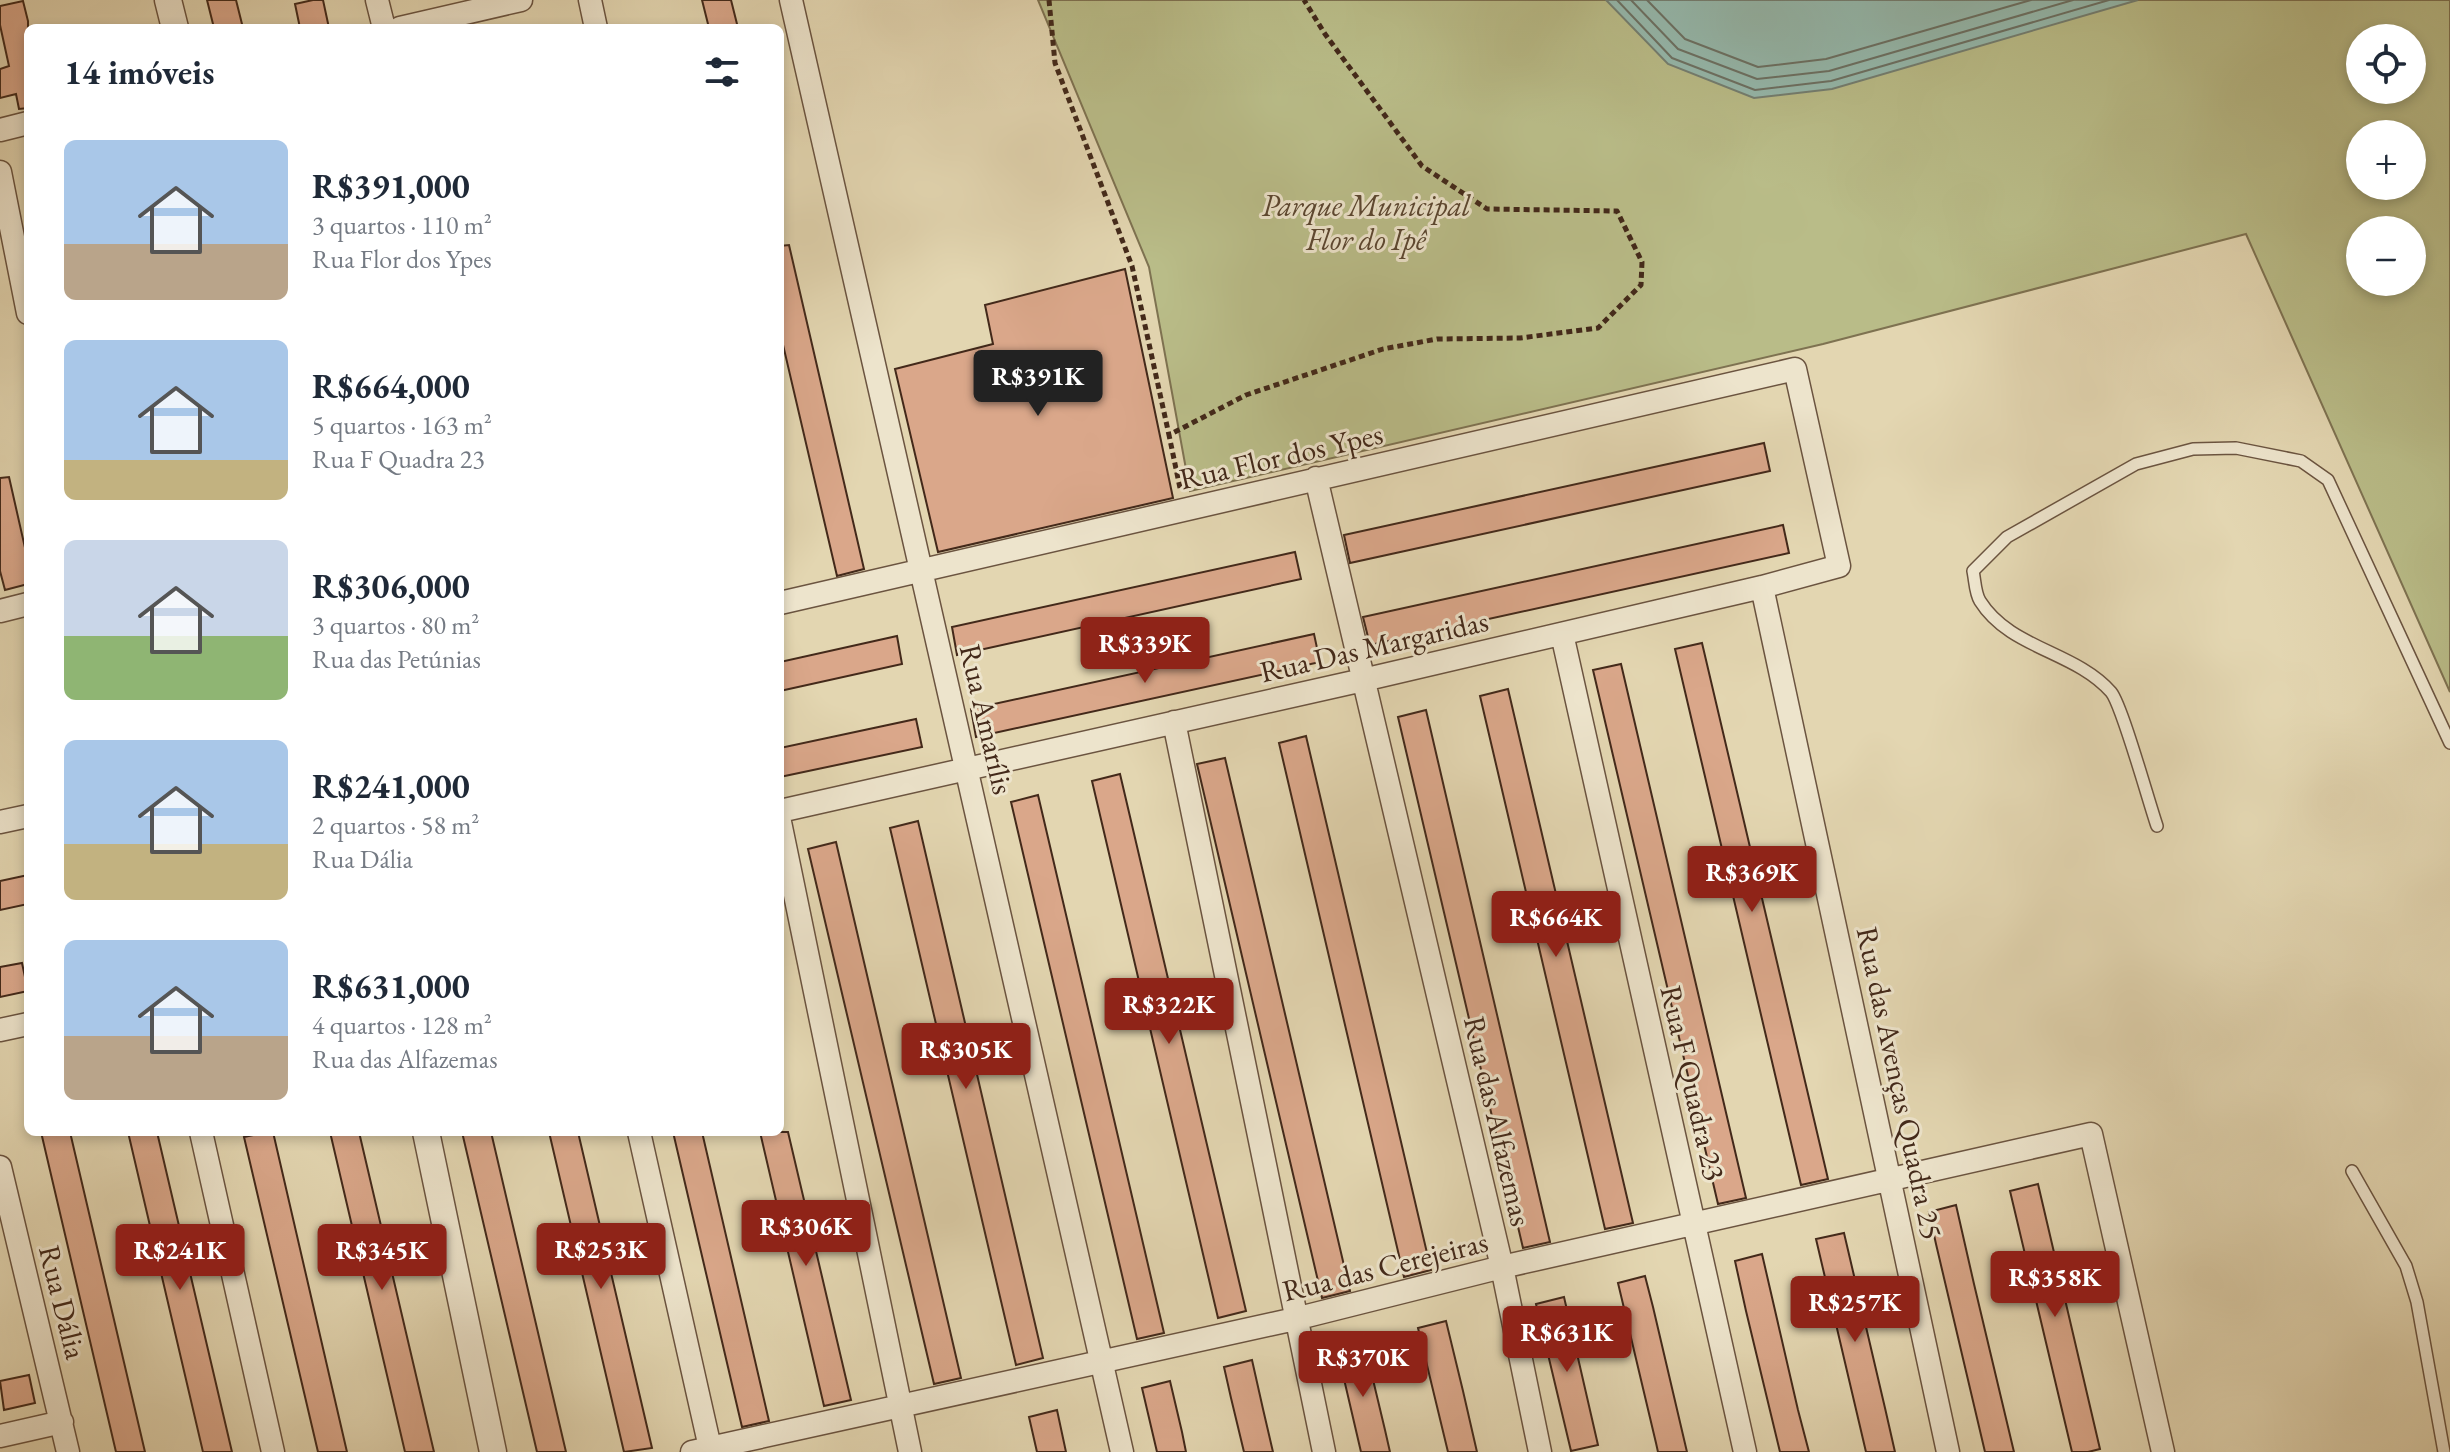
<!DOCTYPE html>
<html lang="pt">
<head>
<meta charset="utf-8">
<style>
	:root { --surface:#fff; --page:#f2f2f3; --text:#1f2937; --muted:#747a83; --accent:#8f2418 }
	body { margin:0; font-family:"EB Garamond",serif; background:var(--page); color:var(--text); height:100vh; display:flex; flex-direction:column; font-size:30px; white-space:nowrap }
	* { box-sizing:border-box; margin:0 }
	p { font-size:26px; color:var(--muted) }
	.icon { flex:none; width:44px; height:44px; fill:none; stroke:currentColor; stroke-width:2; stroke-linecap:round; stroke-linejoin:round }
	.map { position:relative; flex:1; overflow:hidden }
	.details { position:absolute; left:24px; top:24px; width:760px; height:1112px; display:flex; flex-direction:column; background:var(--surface); border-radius:12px; box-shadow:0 4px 12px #0003 }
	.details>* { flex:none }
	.fabs { position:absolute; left:2346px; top:24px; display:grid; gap:16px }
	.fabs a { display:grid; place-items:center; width:80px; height:80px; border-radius:50%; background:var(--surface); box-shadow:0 4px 12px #0003; font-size:40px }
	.price { position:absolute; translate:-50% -68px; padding:0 18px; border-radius:8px; background:var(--accent); color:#fff; font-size:26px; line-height:52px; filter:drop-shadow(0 2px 4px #0008) }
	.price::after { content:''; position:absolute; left:50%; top:48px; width:24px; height:18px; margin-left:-12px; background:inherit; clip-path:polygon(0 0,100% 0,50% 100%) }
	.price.selected { background:#222; color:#fff }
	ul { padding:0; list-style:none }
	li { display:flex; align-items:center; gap:24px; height:200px; padding:0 40px }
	li span { display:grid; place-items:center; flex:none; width:224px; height:160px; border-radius:12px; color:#555 }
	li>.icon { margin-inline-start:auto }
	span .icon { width:96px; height:96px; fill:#fffc; stroke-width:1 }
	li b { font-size:34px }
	h2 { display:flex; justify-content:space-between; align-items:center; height:96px; padding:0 40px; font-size:34px }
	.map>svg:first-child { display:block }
	.green { fill:#b9bc88; stroke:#7e7251; stroke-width:2; fill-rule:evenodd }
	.water { fill:#95b9ad; stroke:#747f72; stroke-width:2 }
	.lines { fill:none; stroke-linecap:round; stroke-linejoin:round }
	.shore { stroke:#6c7164; stroke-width:2 }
	.building { fill:#daa78a; stroke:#43291a; stroke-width:2 }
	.service-casing { stroke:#6b5440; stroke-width:14 }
	.minor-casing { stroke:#6b5440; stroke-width:25 }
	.tertiary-casing { stroke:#6b5440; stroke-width:29 }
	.path { stroke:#43291a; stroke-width:5; stroke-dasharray:6 4; stroke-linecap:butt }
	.service { stroke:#ede4cc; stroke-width:11 }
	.minor { stroke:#ede4cc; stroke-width:22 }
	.tertiary { stroke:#ede4cc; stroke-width:26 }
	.labels { text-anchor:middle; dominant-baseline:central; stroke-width:6; stroke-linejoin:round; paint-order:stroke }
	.park-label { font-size:30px; font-style:italic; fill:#5b4630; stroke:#ede4cc }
	.street-label { font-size:30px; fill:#43291a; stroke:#ede4cc }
</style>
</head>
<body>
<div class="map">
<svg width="2450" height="1452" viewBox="0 0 2450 1452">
	<rect width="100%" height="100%" fill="#e3d6b1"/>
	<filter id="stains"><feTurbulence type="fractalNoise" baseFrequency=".0025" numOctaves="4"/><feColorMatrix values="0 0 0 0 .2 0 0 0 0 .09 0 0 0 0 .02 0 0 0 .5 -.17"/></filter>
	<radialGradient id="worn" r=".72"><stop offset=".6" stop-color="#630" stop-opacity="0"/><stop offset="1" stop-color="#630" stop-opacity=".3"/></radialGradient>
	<path class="green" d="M1038,0H2450V692L2246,234L1823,344L1190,491L1149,267ZM2360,38H2412V90H2360ZM2360,134H2412V186H2360ZM2360,230H2412V282H2360Z"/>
	<path class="water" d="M1606,0H2138L1832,89L1754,98L1668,64Z"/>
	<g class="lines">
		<path class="shore" d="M1617,0L1672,58L1755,90L1831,81L2109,0
			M1631,0L1678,49L1757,79L1829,71L2073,0
			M1647,0L1685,39L1758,67L1826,59L2031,0"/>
	</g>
	<path class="building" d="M207,0H236L243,28H214Z
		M313,0H323L329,28H300L295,4Z
		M702,0H731L738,28H709Z
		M23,1L28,21V108L19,109L16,94L0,98V69L9,66L0,25V6Z
		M789,245L864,569L837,576L780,332V246Z
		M1125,269L1173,498L938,552L895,369L993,344L985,305Z
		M1764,443L1770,471L1350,563L1344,535Z
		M9,477L28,561V584L5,590L0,571V478Z
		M1783,525L1789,553L1370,645L1363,617Z
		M1295,552L1301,579L957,655L952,627Z
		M1314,634L1320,662L976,737L971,709Z
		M897,636L902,664L780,691V662Z
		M1702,643L1828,1179L1801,1185L1675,649Z
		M1621,664L1746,1198L1718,1204L1593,670Z
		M1508,689L1633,1223L1605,1229L1480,696Z
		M1426,710L1550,1242L1523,1248L1398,717Z
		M916,719L922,747L780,777V748Z
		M1306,736L1431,1270L1404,1277L1279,743Z
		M1225,758L1350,1291L1322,1298L1197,764Z
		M1120,774L1246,1311L1218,1318L1092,781Z
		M1038,795L1164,1333L1137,1339L1011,802Z
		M918,821L1043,1358L1016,1365L890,828Z
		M836,842L961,1378L934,1384L808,849Z
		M28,875V904L0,910V881Z
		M22,963L28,991L0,997V967Z
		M41,1132H70L145,1452H116Z
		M128,1132H157L232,1452H203Z
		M267,1132H273L347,1452H318L244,1137Z
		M330,1132H359L434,1452H405Z
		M462,1132H491L566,1452H537Z
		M549,1132H578L652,1448L624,1452Z
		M673,1132H702L769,1421L742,1427Z
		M760,1132H788L851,1400L824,1406Z
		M2038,1184L2100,1449L2088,1452H2072L2010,1191Z
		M1956,1205L1974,1284L2014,1452H1985L1936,1244L1929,1212Z
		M1844,1233L1885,1408L1895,1452H1866L1816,1239Z
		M1762,1254L1798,1410L1809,1452H1780L1746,1311L1735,1261Z
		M1645,1276L1653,1307L1687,1452H1658L1656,1443L1618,1283Z
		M1564,1297L1598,1445L1571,1451L1536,1304Z
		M1446,1321L1463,1391L1477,1452H1448L1418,1328Z
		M1364,1342L1385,1430L1390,1452H1361L1337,1349Z
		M1252,1360L1263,1409L1273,1452H1244L1231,1398L1224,1367Z
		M29,1375L35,1403L4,1410L0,1381Z
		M1170,1381L1182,1432L1186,1452H1157L1142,1388Z
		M1057,1410L1066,1452H1037L1029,1417Z"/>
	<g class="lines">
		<g class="service-casing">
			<path id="service" d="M2157,826C2149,803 2122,705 2111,692C2075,651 2010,649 1980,601C1975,593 1975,580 1973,571L2007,537L2136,464L2193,449L2236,448L2301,461L2328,480L2450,743
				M2352,1171L2406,1266L2417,1302L2444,1452"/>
		</g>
		<g class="minor-casing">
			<path id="minor" d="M377,0L384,28
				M590,0L596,28
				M791,0L1122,1452
				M400,28L521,0
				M0,130L28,123
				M0,172L28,313
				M1316,478L1502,1267L1540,1452
				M1762,587L1948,1452
				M780,603L1795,369L1839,566L1762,587L1363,680L780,811
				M0,611L28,604
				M1562,634L1745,1452
				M1174,722L1324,1452
				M0,822L28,816
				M780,822L910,1452
				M0,1030L28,1024
				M201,1132L273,1452
				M639,1132L711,1452
				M0,1167L68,1452
				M0,1436L62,1422
				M692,1452L1295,1319L1502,1267L2091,1134L2163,1452"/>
		</g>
		<g class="tertiary-casing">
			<path id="tertiary" d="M168,0L175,28
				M426,1132L493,1452"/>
		</g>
		<path class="path" d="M1049,0L1055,63L1132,266L1169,435
			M1180,488L1169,435L1246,395L1383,349L1437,339L1520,338L1598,328L1641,285L1642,262L1617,211L1487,209L1422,166L1325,34L1304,0"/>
		<use href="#service" class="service"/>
		<use href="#minor" class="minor"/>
		<use href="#tertiary" class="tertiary"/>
	</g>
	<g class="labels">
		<g class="park-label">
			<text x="1366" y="205">Parque Municipal<tspan x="1366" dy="34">Flor do Ipê</tspan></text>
		</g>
		<g class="street-label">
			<text transform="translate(1281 456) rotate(-13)">Rua Flor dos Ypes</text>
			<text transform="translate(1374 646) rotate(-13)">Rua Das Margaridas</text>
			<text transform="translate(987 719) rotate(77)">Rua Amarílis</text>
			<text transform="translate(1693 1083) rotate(77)">Rua F Quadra 23</text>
			<text transform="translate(1900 1083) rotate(78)">Rua das Avenças Quadra 25</text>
			<text transform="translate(1498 1121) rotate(77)">Rua das Alfazemas</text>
			<text transform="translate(1385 1266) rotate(-14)">Rua das Cerejeiras</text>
			<text transform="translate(63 1302) rotate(76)">Rua Dália</text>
		</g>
	</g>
	<rect width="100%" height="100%" filter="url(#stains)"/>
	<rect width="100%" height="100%" fill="url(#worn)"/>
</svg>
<div class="fabs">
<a><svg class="icon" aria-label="locate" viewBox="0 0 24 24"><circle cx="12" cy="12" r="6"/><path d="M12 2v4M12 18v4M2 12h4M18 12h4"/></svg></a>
<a>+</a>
<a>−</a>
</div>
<b class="price selected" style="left:1038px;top:418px">R$391K</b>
<b class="price" style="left:1145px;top:685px">R$339K</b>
<b class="price" style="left:1752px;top:914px">R$369K</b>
<b class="price" style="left:1556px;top:959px">R$664K</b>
<b class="price" style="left:1169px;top:1046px">R$322K</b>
<b class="price" style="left:966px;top:1091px">R$305K</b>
<b class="price" style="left:806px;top:1268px">R$306K</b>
<b class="price" style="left:601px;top:1291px">R$253K</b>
<b class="price" style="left:180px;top:1292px">R$241K</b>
<b class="price" style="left:382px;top:1292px">R$345K</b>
<b class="price" style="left:2055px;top:1319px">R$358K</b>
<b class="price" style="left:1855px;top:1344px">R$257K</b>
<b class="price" style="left:1567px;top:1374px">R$631K</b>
<b class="price" style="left:1363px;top:1399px">R$370K</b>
<section class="details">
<h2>14 imóveis<svg class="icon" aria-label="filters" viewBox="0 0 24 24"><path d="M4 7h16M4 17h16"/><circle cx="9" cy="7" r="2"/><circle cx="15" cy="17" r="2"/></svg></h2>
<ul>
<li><span style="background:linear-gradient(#a9c7e8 65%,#b9a48a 0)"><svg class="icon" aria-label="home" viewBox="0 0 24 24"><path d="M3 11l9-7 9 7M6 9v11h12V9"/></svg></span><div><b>R$391,000</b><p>3 quartos · 110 m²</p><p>Rua Flor dos Ypes</p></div></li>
<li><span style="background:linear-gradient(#a9c7e8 75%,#c2b280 0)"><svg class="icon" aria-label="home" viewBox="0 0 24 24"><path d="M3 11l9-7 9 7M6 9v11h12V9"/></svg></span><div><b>R$664,000</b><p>5 quartos · 163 m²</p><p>Rua F Quadra 23</p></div></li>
<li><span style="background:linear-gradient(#c9d6e8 60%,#8fb573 0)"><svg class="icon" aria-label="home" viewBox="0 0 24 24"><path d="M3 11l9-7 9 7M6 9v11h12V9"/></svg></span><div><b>R$306,000</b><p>3 quartos · 80 m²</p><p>Rua das Petúnias</p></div></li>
<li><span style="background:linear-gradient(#a9c7e8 65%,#c2b280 0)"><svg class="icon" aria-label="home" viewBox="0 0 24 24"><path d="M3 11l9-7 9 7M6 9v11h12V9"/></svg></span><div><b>R$241,000</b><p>2 quartos · 58 m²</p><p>Rua Dália</p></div></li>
<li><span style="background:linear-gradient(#a9c7e8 60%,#b9a48a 0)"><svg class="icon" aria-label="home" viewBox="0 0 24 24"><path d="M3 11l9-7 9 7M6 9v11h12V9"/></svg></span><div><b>R$631,000</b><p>4 quartos · 128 m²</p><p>Rua das Alfazemas</p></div></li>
</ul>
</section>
</div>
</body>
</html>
